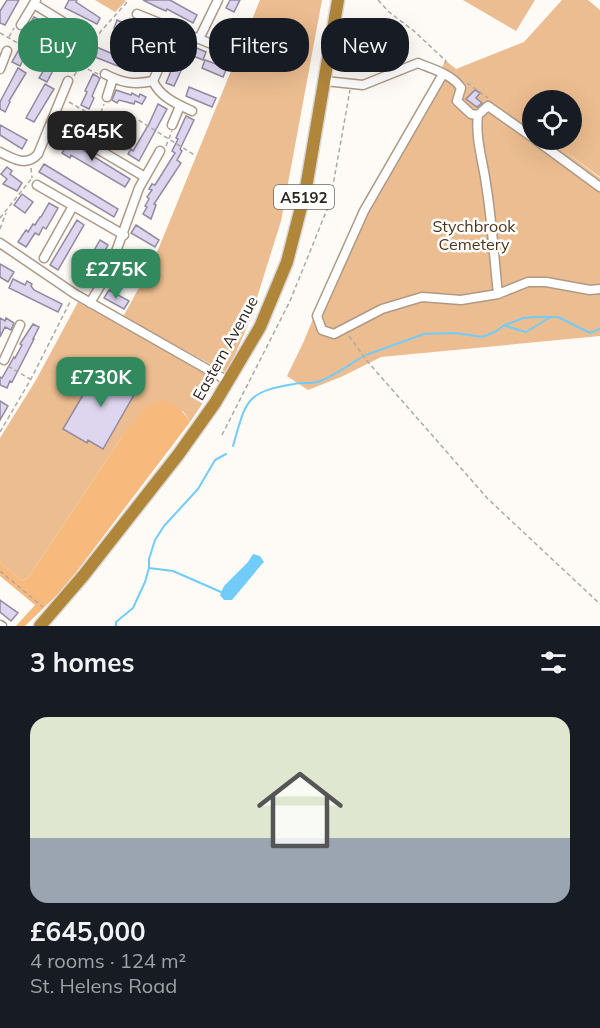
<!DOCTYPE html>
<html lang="en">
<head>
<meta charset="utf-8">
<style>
	:root { --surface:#171b24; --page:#20242c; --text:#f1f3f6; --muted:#9ea1a6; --line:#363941; --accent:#32895e }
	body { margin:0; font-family:Mulish,sans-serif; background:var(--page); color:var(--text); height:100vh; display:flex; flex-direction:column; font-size:22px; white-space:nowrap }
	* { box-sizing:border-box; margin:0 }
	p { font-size:20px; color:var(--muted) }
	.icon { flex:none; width:33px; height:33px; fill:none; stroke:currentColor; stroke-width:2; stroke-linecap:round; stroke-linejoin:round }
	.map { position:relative; height:626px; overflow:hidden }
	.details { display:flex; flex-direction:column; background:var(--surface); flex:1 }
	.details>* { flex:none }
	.hud { position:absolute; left:18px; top:18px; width:564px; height:54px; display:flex; gap:12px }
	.fabs { position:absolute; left:522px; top:90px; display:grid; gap:12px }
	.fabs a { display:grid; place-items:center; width:60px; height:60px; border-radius:50%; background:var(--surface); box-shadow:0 6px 24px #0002; font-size:30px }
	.price { position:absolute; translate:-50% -51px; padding:0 14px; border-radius:12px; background:var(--accent); color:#fff; font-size:20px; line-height:39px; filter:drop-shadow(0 2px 3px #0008) }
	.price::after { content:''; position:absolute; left:50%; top:36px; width:18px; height:14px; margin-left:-9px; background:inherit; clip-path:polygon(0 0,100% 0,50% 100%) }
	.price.selected { background:#222; color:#fff }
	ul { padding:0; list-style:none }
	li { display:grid; align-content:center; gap:12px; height:318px; padding:0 30px }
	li+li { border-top:2px solid var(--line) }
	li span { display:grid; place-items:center; height:186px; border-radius:18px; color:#555 }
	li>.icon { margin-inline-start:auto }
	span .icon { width:108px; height:108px; fill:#fffc; stroke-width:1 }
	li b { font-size:26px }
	h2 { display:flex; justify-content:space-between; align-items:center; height:72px; padding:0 30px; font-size:26px }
	.chip { padding:0 21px; border-radius:24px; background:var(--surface); box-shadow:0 6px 24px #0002; font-size:21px; line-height:54px }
	.chip.selected { background:var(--accent); color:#fff }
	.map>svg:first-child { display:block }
	.green { fill:#ecbd90; fill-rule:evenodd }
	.forest { fill:#f8ba7c }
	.water { fill:#72ccf9 }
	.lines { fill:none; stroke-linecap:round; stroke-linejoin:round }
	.stream { stroke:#72ccf9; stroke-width:2 }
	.building { fill:#ded6ef; stroke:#918aa1; stroke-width:1.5 }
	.minor-casing { stroke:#ae9a87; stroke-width:11 }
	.highway-casing { stroke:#d9d8d6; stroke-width:15 }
	.path { stroke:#aea9a3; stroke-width:1.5; stroke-dasharray:4.5 3; stroke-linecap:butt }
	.minor { stroke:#fff; stroke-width:8 }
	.highway { stroke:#b0863b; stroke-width:12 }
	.labels { text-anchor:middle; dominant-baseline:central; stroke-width:5; stroke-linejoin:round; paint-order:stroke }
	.shield { fill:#fff; stroke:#6d6762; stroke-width:1.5 }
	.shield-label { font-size:15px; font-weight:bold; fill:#2e261e }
	.park-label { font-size:16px; fill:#4e3419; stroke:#fff }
	.street-label { font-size:16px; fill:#2e261e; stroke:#fff }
</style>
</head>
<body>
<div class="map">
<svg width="600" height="626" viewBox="0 0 600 626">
	<rect width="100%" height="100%" fill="#fefaf6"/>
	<path class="green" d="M95,0H124L126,1L115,12Z
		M260,0H322L281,221L250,320L227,373L123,317L153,262Z
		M463,0H535L516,31Z
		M562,0H588L600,10V177L559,147L600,178V336L381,357L341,377L308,390L287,376L303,343L359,209L437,74L446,61L456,69L524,42ZM532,100H572V140H532Z
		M78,302L207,373L213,388L190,422L183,411L122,437L28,578L22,581L0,562V438L36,380Z"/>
	<path class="forest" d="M163,400C177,405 183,411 190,422L77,571L59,593L25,626H16L35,605L0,576V562L22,581L28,578L122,437L145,408Z"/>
	<path class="water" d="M253,554L260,556L264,562L262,564L232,600H224L220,595L224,586L248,562Z"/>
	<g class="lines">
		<path class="stream" d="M506,326L526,332L549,318
			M366,355L424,334L455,333L482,337L495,332L503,326L523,318L536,317H558L590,333L600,329
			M233,446C246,401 245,392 294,384C302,382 310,384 317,382C332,378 348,365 362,357
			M149,568L173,571L221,592
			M116,626V622L133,608L145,582L149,568V559L155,540L164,526L198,489L215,460L226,454"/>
	</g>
	<path class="building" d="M7,0H19L5,25L0,23V11Z
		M69,0H77L76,2L100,18L97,24L65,8Z
		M143,0H170L197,15L193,23L167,9L166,11L159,8Z
		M230,0H240L234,12L226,8Z
		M34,17L43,22L20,66L12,62L22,44L19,42Z
		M117,20L144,33L141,41L114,28Z
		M221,24L242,33L238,42L217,33Z
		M150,28L162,33L158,41L146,35Z
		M62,32L68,35L58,51L53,48Z
		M185,43L206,52L203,60L181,51Z
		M94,46L132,62L128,70L90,55Z
		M55,52L61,55L47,82L39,78Z
		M136,58L143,62L145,58L153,62L149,70L139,66L138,69L132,67Z
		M205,60L227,68L223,77L202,68Z
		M175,61L184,64L174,86L166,83Z
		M18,68L26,73L9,101L10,102L5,112L0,109V102Z
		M93,74L100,78L92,96L94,98L89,109L81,105L87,92L85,91Z
		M45,84L54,89L34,122L26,118Z
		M189,87L216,98L212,107L186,96Z
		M116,90L131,95L132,93L139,97L140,94L146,97L142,104L135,101L134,104L119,100L117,103L112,100Z
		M475,90L480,93L476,98L482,103L477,107L466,99Z
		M158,104L167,109L139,161L128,154L131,149L133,151L149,124Z
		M186,116L194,120L180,149L182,151L177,160L181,163L154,204L156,205L151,219L143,214L147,207L145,206L149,199L147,197L152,190L149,189L152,184L155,185L175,153L172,151L178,139L176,138Z
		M0,125L27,140L22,149L0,135Z
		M112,133L124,140L120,148L107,140Z
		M62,137L130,179L125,187L71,155L70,158L62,153L64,150L57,146Z
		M44,164L118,209L114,217L39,172Z
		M7,167L12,171L10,174L22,183L17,191L3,184L7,179L1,174Z
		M22,194L33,202L25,213L14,205Z
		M49,203L58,208L46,229L43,227L39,235L35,233L26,247L18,242L26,230L28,232L33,224L35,225L40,217H41Z
		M77,220L84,225L58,270L50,265Z
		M136,225L159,240L155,247L131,233Z
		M100,240L108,245L85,287L76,282Z
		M131,252L139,257L123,284L115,280Z
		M0,264L14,272L8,282L0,277Z
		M13,279L25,285L27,281L32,284L31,286L34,290L62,304L58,312L9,288Z
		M109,290L129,301L124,309L104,298Z
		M0,318L5,321L6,318L14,323L11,330L5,327L0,337Z
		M33,324L39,327L33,339H34L12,382L10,381L7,388L0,385V377L2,378L14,357L15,358L22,345L20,344Z
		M107,367L139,386L103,449L88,440L87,443L63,429L93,378L98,381Z
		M0,401L8,406L0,420Z
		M0,600L18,613L11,621L0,612Z"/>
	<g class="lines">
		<g class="minor-casing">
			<path id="minor" d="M34,4L84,35C89,43 85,54 77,58
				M137,14L224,49
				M21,25L36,0
				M176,30L153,81C160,97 177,104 192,111
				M199,39L218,0
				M0,69L7,51
				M105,74C122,83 134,85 153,81
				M443,74L364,211L317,316L322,330L334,334L382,309L422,297L461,300L498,294L528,282H546L590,290L600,289
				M325,81L363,85L418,63C432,69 452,74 461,88L457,101L471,114L478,115L488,106L532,137
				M107,97L113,78
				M478,115C475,138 483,161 486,184C492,220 494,258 498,294
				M172,125L180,106
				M79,138L145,177
				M536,140L600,187
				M89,143L93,134
				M0,152C13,159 27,167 38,154L68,81
				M37,185L124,235
				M0,243L75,294L228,381
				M44,258L73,206
				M90,303L109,271L139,188L160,151
				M4,360L20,325
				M0,625L2,626"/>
		</g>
		<g class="highway-casing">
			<path id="highway" d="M40,626L83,576L178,455L215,403L260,327L287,262L306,188L338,0"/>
		</g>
		<path class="path" d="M378,0L389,12L414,31L446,61L444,64
			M0,33L69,72
			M9,37L14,28
			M95,40L101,31L129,0
			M81,66L98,74
			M74,76L81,65
			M467,83L488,98
			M69,102L88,113L102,118L116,115L132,116L196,156
			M96,127L104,104
			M166,146L172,131
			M31,168L32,178
			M0,218L32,178
			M0,229L6,213
			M349,336L368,362L488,499L600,604
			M8,366L30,379
			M0,432L31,379L71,300
			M222,435L290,301L330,202L350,90
			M0,571L43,607"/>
		<use href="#minor" class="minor"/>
		<use href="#highway" class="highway"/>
	</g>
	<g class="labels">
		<rect class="shield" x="274" y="185" width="60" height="24" rx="4.5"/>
		<g class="shield-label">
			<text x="304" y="197">A5192</text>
		</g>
		<g class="park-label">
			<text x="474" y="226">Stychbrook<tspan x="474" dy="18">Cemetery</tspan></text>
		</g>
		<g class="street-label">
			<text transform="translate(225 348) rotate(-61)">Eastern Avenue</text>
		</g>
	</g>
</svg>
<div class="fabs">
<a><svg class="icon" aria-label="locate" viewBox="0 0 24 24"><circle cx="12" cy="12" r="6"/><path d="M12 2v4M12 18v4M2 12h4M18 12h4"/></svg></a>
</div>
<b class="price selected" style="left:92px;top:162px">£645K</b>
<b class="price" style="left:116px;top:300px">£275K</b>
<b class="price" style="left:101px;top:408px">£730K</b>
<div class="hud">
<a class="chip selected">Buy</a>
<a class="chip">Rent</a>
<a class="chip">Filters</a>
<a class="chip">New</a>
</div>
</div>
<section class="details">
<h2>3 homes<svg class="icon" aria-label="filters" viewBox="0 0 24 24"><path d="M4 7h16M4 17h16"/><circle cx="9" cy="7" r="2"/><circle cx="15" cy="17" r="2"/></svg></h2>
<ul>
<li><span style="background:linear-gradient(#dfe7d0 65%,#9aa5b1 0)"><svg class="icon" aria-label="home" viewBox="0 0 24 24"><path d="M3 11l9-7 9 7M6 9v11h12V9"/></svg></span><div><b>£645,000</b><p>4 rooms · 124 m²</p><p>St. Helens Road</p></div></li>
</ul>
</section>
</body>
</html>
